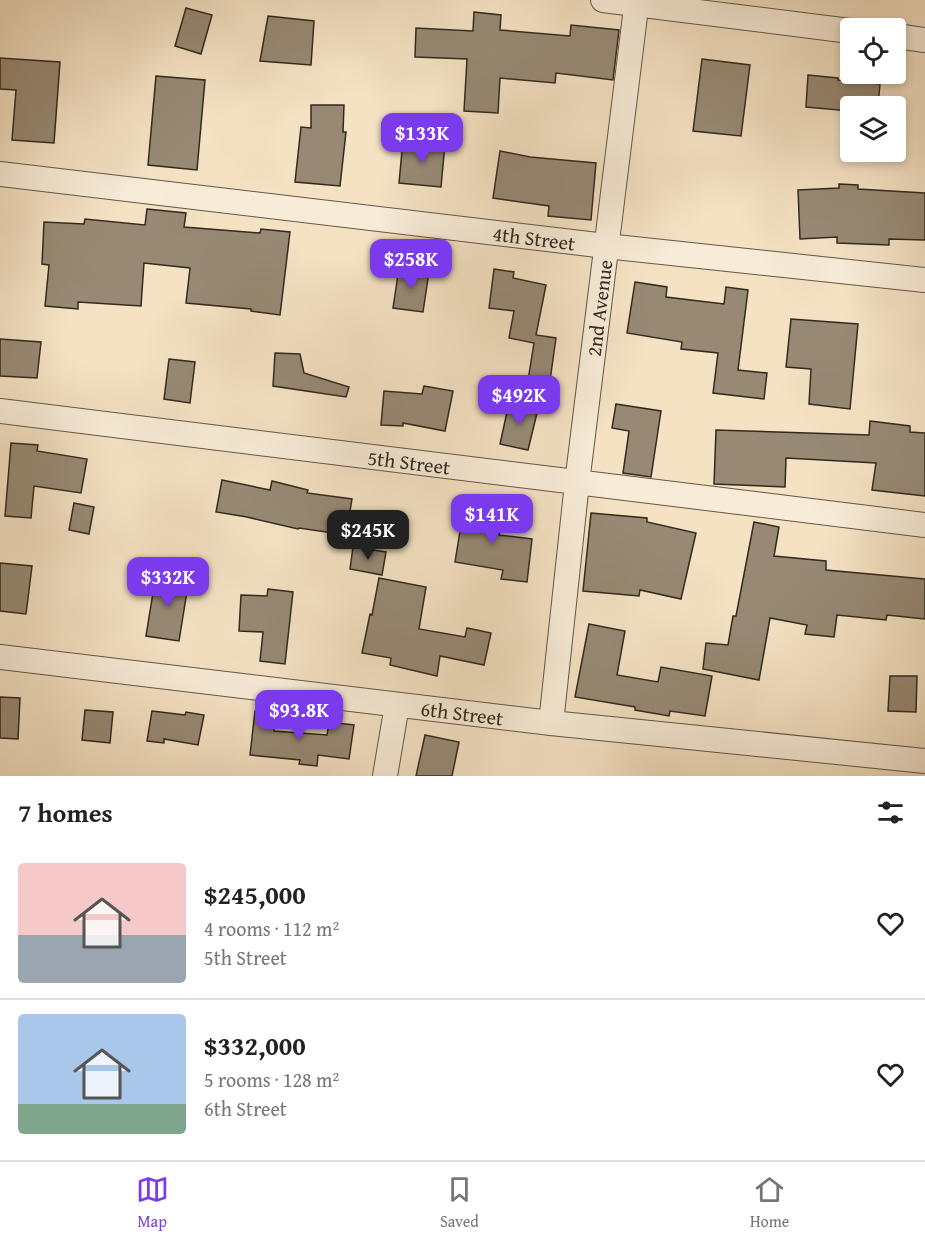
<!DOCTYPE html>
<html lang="en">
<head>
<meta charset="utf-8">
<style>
	:root { --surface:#fff; --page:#f2f2f2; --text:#222; --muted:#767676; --line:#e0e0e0; --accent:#7c3aed }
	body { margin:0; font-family:"Gentium Book Plus",serif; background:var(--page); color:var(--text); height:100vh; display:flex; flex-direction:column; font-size:22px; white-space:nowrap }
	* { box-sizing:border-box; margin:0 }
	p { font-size:20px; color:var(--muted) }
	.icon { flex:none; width:33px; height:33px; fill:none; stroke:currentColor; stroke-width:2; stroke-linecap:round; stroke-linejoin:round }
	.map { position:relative; height:776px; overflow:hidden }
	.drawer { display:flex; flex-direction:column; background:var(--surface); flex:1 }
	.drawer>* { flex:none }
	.buttons { position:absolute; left:840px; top:18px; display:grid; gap:12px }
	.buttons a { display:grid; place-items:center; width:66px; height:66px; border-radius:6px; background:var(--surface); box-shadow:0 3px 9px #0003; font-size:30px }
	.price { position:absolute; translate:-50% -51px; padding:0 14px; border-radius:12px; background:var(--accent); color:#fff; font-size:20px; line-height:39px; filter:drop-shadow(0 2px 3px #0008) }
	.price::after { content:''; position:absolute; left:50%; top:36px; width:18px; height:14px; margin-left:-9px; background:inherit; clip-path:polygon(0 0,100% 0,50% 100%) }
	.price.selected { background:#222; color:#fff }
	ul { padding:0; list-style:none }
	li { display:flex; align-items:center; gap:18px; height:150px; padding:0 18px }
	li+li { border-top:2px solid var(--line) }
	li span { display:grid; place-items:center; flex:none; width:168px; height:120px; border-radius:6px; color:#555 }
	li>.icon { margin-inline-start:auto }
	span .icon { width:72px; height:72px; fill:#fffc; stroke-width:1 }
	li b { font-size:26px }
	h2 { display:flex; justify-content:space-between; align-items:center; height:72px; padding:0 18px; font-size:26px }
	.menu { display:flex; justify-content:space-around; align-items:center; height:84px; border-top:2px solid var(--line); background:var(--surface); font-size:16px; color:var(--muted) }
	.menu a { display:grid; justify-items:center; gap:3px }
	.menu .selected { color:var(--accent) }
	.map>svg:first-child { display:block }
	.building { fill:#978974; stroke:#32291f; stroke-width:1.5 }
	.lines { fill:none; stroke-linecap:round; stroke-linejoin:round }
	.minor-casing { stroke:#625748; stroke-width:26 }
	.minor { stroke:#f8ecd8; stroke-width:24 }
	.labels { text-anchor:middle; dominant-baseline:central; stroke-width:5; stroke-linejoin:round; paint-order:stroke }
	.street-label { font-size:20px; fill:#32291f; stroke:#f8ecd8 }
</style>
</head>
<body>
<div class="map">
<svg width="925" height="776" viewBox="0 0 925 776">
	<rect width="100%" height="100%" fill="#f4e2c3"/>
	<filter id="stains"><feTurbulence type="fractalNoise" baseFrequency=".00333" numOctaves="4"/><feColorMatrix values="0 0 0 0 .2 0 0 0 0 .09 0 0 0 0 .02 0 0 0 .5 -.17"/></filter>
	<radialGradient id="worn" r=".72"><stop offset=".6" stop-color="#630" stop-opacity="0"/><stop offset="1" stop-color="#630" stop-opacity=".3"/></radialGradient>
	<path class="building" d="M186,8L212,15L201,54L175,46Z
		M474,12L501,15L500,30L570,36L571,25L619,30L613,80L556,73L555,83L500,78L498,113L464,111L467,59L415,57L416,28L473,31Z
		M268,16L314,21L311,65L260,61Z
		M0,58L60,62L54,143L12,140L16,90L0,89Z
		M702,59L750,65L741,136L693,131Z
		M808,75L838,78V80L880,84L878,106H850V111L806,107Z
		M156,76L205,80L197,170L148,165Z
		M311,105H344L343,132H346L340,186L295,182L301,127L311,128Z
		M403,140L445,144L441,187L399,183Z
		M500,151L530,157L596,163L591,220L548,216L549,206L493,198Z
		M839,184L858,185V189L925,193V240L889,239V245L837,243V237L800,239L798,190L839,188Z
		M147,209L186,213L184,227L260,233L261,229L290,232L280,315L251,311V309L186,303L190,268L144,263L141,306L78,302V309L45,306L49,265L42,264L44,222L84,224L85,219L145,225Z
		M399,268L429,272L423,312L393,308Z
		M494,269L514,272L513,278L546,285L536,335L556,338L547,402L525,399L534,343L509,338L514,311L489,308Z
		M635,282L667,287L666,297L724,304L726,287L748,290L738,370L767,373L764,399L713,393L718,353L681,349L682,342L627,333Z
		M791,319L858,324L850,409L809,404L811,369L786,367Z
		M0,339L41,342L37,378L0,376Z
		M275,353L300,354L304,373L349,387L346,397L273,386Z
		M169,359L195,362L190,403L164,399Z
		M424,386L453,391L445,431L403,423V426L381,425L384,391L422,394Z
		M509,403L538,409L528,450L500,444Z
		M616,404L661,411L651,477L623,473L629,431L612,428Z
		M870,421L910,426V432L925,433V496L872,490L876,463L786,458L785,487L714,484L716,430L869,435Z
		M11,443L38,445L37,451L87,459L81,493L34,486L31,518L5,516Z
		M222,480L270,490L272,481L308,490L307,493L352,499L346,535L299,528L298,529L247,517L216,512Z
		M74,503L94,507L89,534L69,530Z
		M464,507L503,513L499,535L532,539L527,582L501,579L503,570L455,562Z
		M591,513L647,518V522L696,533L681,599L640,590L639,596L583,591Z
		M754,522L779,527L774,556L826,561V570L925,579V619L887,615L886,620L837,615L834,637L805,634L807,625L770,618L759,680L703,669L706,643L728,645L733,616H736Z
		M353,547L386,552L382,575L350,569Z
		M0,563L32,566L26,614L0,611Z
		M156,574L189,579L179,641L146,636Z
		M379,578L426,587L419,629L465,637L467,628L491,633L484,665L440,656L437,676L390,665L391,658L362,653L370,614L372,615Z
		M268,589L293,592L285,664L260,661L263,632L239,631L241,595L267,596Z
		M589,624L625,631L617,675L658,682L661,667L712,676L705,716L670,711L669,716L635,710V707L575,697Z
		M890,676H917L916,712L888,711Z
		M0,697L20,698L18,739L0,738Z
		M85,710L113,712L110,743L82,740Z
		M152,711L185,715L186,712L204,715L198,745L164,739V743L147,741Z
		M255,711L276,713L274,731L327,735L329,722L354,725L349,759L318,755L317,766L299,764L300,760L250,755Z
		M425,735L459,742L452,776H416Z"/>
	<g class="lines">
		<g class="minor-casing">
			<path id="minor" d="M603,0L850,31
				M896,36L925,40
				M0,174L606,246L925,280
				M0,411L925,525
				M0,657L551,723L925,761
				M551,723L577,483L637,0
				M385,776L397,705"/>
		</g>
		<use href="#minor" class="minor"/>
	</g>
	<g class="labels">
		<g class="street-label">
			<text transform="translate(534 238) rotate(7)">4th Street</text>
			<text transform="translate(599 308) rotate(-83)">2nd Avenue</text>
			<text transform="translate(409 462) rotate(7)">5th Street</text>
			<text transform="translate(462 713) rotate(7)">6th Street</text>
		</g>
	</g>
	<rect width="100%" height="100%" filter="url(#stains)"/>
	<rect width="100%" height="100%" fill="url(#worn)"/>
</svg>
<div class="buttons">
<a><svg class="icon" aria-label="locate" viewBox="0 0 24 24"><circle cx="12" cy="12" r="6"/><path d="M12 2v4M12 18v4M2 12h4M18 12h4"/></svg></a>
<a><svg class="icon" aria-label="layers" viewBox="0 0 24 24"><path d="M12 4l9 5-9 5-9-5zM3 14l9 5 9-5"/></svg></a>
</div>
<b class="price" style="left:422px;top:164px">$133K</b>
<b class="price" style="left:411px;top:290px">$258K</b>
<b class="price" style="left:519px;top:426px">$492K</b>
<b class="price" style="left:492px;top:545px">$141K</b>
<b class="price selected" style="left:368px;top:561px">$245K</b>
<b class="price" style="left:168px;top:608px">$332K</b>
<b class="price" style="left:299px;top:741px">$93.8K</b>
</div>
<section class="drawer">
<h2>7 homes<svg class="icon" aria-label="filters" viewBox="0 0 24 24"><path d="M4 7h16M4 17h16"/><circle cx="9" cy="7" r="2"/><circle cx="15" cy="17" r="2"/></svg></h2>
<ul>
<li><span style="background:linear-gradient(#f6c9c9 60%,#9aa5b1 0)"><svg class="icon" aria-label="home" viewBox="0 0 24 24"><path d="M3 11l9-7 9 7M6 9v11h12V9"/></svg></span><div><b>$245,000</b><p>4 rooms · 112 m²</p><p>5th Street</p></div><svg class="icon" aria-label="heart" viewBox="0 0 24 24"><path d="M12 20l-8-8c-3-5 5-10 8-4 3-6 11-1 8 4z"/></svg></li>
<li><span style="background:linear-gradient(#a9c7e8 75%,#7fa58c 0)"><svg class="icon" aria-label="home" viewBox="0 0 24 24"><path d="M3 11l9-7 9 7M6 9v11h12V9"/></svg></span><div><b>$332,000</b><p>5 rooms · 128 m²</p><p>6th Street</p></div><svg class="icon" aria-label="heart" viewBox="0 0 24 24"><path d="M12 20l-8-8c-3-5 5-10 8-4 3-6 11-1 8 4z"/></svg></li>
</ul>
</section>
<nav class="menu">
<a class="selected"><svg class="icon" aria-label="map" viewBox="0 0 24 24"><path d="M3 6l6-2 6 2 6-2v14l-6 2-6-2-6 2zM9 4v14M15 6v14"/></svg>Map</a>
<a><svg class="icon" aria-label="saved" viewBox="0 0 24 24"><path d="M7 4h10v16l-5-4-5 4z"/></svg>Saved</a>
<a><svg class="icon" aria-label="home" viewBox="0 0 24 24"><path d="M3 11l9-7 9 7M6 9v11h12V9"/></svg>Home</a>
</nav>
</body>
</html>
